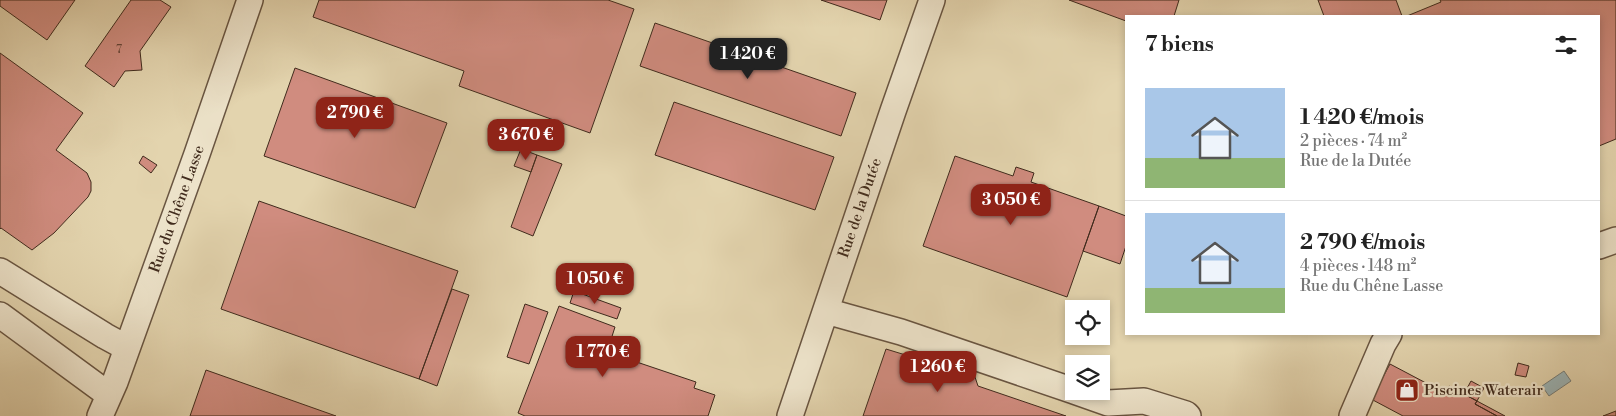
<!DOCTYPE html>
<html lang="fr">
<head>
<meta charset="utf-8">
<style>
	:root { --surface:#fff; --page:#f2f2f2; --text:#222; --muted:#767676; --line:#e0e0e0; --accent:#8f2418 }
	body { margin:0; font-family:"Libre Bodoni",serif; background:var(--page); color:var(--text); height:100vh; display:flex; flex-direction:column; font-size:19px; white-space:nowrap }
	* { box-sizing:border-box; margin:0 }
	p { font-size:16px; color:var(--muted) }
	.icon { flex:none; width:28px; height:28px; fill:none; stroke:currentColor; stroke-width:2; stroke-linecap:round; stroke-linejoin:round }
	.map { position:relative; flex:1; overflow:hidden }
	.side { position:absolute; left:1125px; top:15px; width:475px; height:320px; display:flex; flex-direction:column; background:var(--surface); border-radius:0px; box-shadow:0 2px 8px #0003 }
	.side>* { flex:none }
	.tools { position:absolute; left:1065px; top:300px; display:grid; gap:10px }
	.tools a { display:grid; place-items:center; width:45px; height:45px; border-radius:0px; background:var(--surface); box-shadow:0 2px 8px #0003; font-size:25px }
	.price { position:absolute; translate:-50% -42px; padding:0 11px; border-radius:10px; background:var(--accent); color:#fff; font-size:16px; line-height:32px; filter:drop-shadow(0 1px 2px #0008) }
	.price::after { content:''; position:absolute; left:50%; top:30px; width:15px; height:11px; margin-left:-8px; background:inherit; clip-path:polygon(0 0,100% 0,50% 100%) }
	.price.current { background:#222; color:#fff }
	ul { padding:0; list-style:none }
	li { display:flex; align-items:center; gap:15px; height:125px; padding:0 20px }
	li+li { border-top:1px solid var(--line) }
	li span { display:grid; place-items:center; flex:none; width:140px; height:100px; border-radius:0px; color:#555 }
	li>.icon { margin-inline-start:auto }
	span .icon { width:60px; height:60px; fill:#fffc; stroke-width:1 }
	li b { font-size:21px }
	h2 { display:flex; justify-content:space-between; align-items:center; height:60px; padding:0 20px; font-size:21px }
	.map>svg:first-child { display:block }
	.water { fill:#9cb5b7; stroke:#777e79 }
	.building { fill:#d08c7f; stroke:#402b1d }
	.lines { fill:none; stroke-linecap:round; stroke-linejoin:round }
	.minor-casing { stroke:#695541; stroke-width:28 }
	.minor { stroke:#ede3ca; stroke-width:25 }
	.labels { text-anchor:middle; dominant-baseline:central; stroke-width:4.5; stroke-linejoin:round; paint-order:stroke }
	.number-label { font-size:12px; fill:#644336 }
	.street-label { font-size:15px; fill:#402b1d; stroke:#ede3ca }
	.poi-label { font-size:15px; fill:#402b1d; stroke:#ede3ca; text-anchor:start }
</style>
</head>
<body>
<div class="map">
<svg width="1616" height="416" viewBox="0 0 1616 416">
	<rect width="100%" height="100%" fill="#e3d4ae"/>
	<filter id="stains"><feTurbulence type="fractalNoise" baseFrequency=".004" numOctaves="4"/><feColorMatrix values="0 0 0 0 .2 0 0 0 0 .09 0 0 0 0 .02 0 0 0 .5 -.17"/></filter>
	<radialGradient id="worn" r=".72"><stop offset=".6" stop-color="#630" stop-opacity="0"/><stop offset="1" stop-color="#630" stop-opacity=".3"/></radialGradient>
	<path class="water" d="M1564,371L1571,381L1549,396L1542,386Z"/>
	<path class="building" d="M0,0H75L47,40L0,6Z
		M131,0H160L171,7L140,51L142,70L125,71L114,87L85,66Z
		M319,0H608L634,9L590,133L459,86L464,71L313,17Z
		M821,0H887L880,20Z
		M1069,0H1179L1174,16H1126V21Z
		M1318,0H1396L1402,16H1324Z
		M1440,0H1616V139L1599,146V16H1407L1441,2Z
		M655,23L856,93L841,136L640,66Z
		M0,53L83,113L56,150L87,173L91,182V191L88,197L54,233L32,250L1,228L0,229Z
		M295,68L447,123L415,208L264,156Z
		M674,102L834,157L815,210L655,155Z
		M521,149L537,155L531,172L514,166Z
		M537,155L562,164L533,236L511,227Z
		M143,156L157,165L151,173L139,163Z
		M955,156L1013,176L1016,167L1034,173L1031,182L1099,206L1067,297L923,246Z
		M259,201L458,271L419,379L221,309Z
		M1099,206L1126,216V246L1120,264L1083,251Z
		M452,289L469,295L437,386L419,379Z
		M574,291L621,308L617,319L570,303Z
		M525,304L548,312L529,364L507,357Z
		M559,306L615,327L607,352L696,382L694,388L715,395L708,416H525L518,413Z
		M886,349L912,357V364L934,372L947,364L962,365L974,374L978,386L1066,416H863Z
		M1518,363L1529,366L1526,377L1515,375Z
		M1390,364L1445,393L1449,386L1477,401L1475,404L1497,416H1403L1371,399Z
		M206,370L336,416H190Z
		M1471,381L1484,388L1477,401L1464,394Z
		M1477,401L1505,416H1497L1475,404Z
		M1616,411V416H1603Z"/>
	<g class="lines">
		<g class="minor-casing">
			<path id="minor" d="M1599,246L1616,240
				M0,271L105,336L127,348
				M826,311L901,332L1074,391
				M0,315L109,395
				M1074,391L1108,403L1144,401L1186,414L1188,416
				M100,416L115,382L197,154L250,0
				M790,416L893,111L932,0
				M1352,416L1383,344L1389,334"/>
		</g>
		<use href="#minor" class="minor"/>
	</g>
	<defs>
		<g id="shop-square" transform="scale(1.25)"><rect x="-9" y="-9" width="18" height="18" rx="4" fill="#8f2418" stroke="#ede3ca"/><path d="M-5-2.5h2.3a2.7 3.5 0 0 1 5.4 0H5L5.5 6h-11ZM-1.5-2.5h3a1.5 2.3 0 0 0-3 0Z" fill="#fff"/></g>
	</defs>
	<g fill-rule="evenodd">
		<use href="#shop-square" x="1407" y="390"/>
	</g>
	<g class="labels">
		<g class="number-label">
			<text x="119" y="49">7</text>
		</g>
		<g class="street-label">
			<text transform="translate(860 208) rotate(-71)">Rue de la Dutée</text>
			<text transform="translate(177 209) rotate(-70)">Rue du Chêne Lasse</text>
		</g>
		<g class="poi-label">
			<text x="1424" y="390">Piscines Waterair</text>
		</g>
	</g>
	<rect width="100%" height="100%" filter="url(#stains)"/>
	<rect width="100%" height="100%" fill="url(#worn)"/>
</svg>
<div class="tools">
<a><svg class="icon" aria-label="locate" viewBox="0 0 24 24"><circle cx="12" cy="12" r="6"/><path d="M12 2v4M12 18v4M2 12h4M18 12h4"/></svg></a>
<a><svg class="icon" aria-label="layers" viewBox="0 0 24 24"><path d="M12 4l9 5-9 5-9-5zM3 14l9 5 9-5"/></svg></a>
</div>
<b class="price current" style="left:748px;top:80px">1 420 €</b>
<b class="price" style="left:355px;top:139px">2 790 €</b>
<b class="price" style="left:526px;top:161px">3 670 €</b>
<b class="price" style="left:1011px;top:226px">3 050 €</b>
<b class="price" style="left:595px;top:305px">1 050 €</b>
<b class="price" style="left:603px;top:378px">1 770 €</b>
<b class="price" style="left:938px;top:393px">1 260 €</b>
<section class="side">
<h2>7 biens<svg class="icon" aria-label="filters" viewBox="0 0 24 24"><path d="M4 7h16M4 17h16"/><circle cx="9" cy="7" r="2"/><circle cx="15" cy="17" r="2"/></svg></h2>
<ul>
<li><span style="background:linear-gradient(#a9c7e8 70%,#8fb573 0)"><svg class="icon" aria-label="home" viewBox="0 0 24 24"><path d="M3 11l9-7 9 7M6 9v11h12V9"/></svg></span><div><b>1 420 €/mois</b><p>2 pièces · 74 m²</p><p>Rue de la Dutée</p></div></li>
<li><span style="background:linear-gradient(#a9c7e8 75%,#8fb573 0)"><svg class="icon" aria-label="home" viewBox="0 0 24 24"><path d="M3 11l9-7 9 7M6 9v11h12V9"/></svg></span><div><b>2 790 €/mois</b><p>4 pièces · 148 m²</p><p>Rue du Chêne Lasse</p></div></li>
</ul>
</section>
</div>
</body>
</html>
